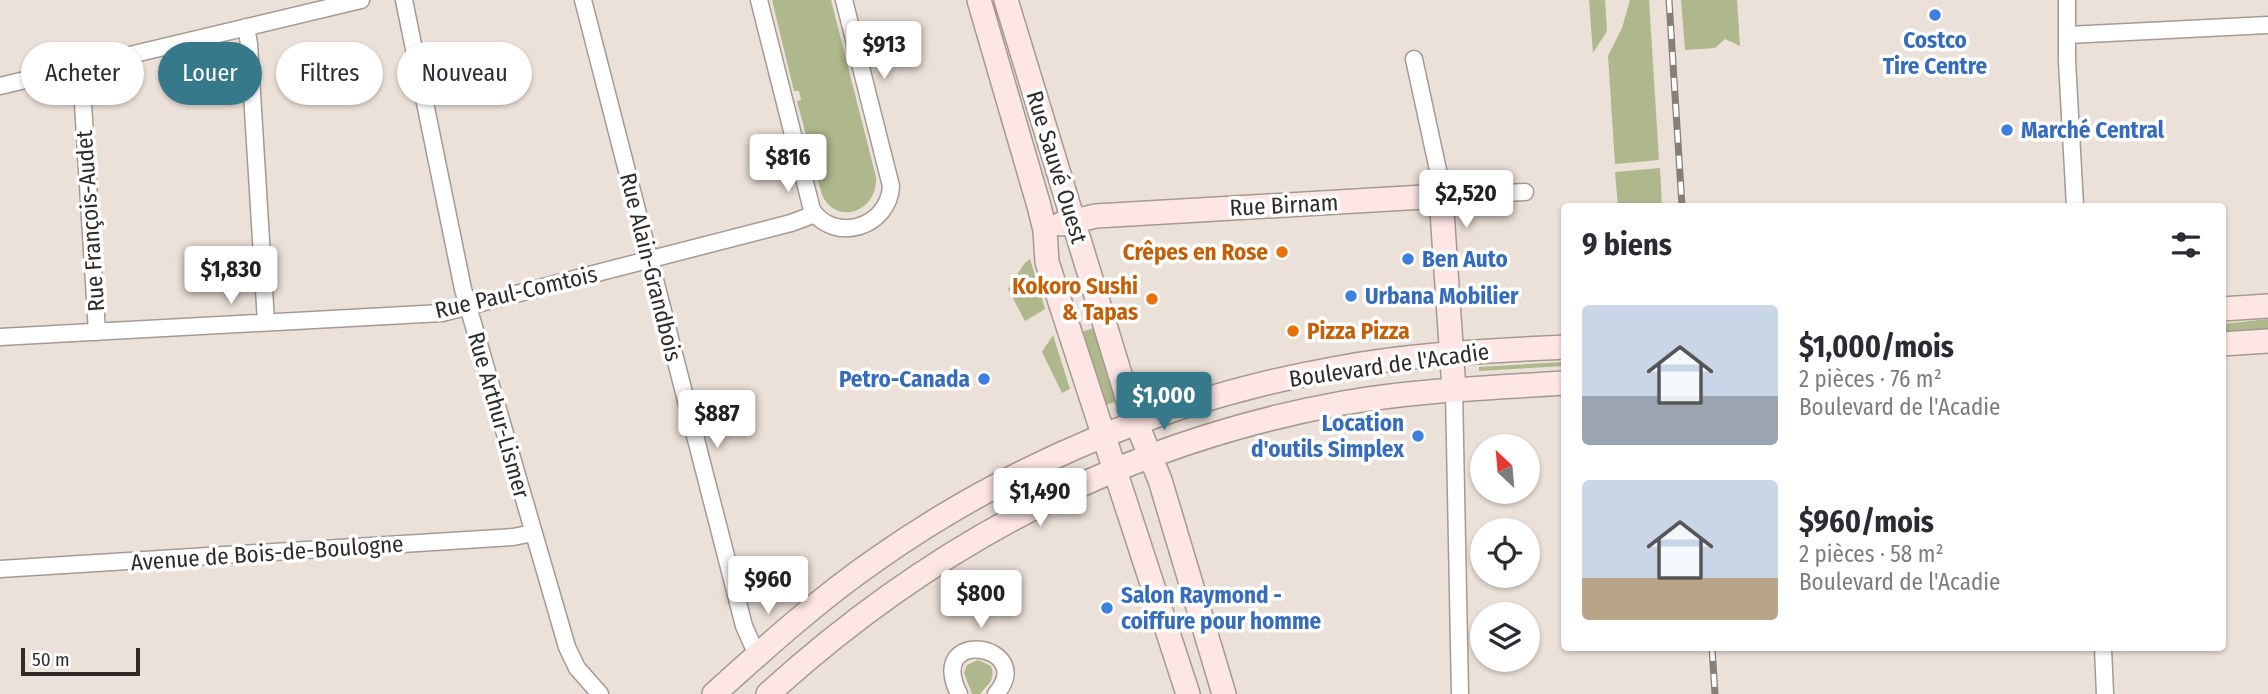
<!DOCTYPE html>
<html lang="fr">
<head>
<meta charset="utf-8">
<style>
	:root { --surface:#fff; --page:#f7f7f7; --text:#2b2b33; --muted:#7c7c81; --accent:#36798a }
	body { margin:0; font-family:"Fira Sans Condensed",sans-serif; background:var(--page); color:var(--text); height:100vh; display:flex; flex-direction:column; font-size:26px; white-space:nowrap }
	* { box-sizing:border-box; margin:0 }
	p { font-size:23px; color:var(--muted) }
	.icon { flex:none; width:38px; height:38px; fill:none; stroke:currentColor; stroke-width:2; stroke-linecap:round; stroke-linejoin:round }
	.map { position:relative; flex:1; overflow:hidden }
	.details { position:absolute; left:1561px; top:203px; width:665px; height:448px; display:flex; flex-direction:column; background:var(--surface); border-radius:7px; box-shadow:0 2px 5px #0004 }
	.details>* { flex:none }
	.top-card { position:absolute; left:21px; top:42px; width:665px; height:63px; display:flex; gap:14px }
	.needle { width:46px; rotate:334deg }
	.controls { position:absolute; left:1470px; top:434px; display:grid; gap:14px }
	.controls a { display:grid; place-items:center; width:70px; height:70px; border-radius:50%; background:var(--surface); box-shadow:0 2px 5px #0004; font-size:35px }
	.scale { position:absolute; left:21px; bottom:18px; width:119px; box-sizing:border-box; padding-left:7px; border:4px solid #2f2b28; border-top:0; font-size:19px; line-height:24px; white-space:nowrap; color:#2f2b28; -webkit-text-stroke:5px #fff; paint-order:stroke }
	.price { position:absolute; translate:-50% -60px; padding:0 16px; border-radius:7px; background:#fff; color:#222; font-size:23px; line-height:46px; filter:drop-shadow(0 2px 4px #0008) }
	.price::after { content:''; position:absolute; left:50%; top:42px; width:21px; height:16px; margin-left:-10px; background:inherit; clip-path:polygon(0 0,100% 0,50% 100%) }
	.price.on { background:var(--accent); color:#fff }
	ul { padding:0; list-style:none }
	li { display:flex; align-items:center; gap:21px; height:175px; padding:0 21px }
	li span { display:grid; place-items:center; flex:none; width:196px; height:140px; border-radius:7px; color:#555 }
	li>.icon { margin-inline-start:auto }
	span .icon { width:84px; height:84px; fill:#fffc; stroke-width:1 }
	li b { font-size:30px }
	h2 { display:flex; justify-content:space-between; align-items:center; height:84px; padding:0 21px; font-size:30px }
	.tag { padding:0 24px; border-radius:32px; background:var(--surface); box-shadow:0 2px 5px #0004; font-size:24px; line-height:63px }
	.tag.on { background:var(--accent); color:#fff }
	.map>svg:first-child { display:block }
	.green { fill:#afb78c }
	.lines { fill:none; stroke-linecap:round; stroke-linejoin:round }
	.street-casing { stroke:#a49a92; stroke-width:19 }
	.secondary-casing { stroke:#a49a92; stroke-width:26 }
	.street { stroke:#fff; stroke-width:16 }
	.secondary { stroke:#fde6e4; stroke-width:23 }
	.rail-casing { stroke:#867f79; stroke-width:7 }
	.rail { stroke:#fff; stroke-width:4.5; stroke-dasharray:13; stroke-linecap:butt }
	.shop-dot { fill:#3f7fe0; stroke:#fff; stroke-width:2.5 }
	.food-dot { fill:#e8710a; stroke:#fff; stroke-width:2.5 }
	.labels { text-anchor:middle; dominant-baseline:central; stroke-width:7; stroke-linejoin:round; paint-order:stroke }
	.shop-label { font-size:23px; font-weight:bold; fill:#366cbe; stroke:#fff; text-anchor:start }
	.street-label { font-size:23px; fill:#2f2b28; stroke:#fff }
	.food-label { font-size:23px; font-weight:bold; fill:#c56008; stroke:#fff; text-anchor:end }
</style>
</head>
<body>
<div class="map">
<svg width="2268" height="694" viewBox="0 0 2268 694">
	<rect width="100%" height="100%" fill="#ece1d8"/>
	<path class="green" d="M772,0H831L876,177C878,211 837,227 822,195L797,101L801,100L799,91H794Z
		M1589,0H1605L1607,31L1593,53Z
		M1630,0H1649L1659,160L1615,164L1608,56L1622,28Z
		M1681,0H1737L1740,46L1725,39L1715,48L1685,50Z
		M1660,168L1662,206H1618L1615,172Z
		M1030,259L1045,309L1025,321L1008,289L1024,264Z
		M2268,319V329L2223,332V324Z
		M1093,328L1115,402L1106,405L1082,332Z
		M1053,335L1070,389L1062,393L1042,352Z
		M1564,362V366L1479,371V367Z
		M978,660L991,666C996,680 988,684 980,694H972L964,673L967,665Z"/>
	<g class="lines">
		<g class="street-casing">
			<path id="street" d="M404,0L463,289L567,647L577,668L600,694
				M583,0L744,626L752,644L759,653
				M759,0L812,210C835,244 889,227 891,186L844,0
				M2067,0V61L2075,206
				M246,27L249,44L266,322
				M2068,35L2268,25
				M1414,59L1438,170L1441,196L1525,192
				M78,68L82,87L97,332
				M0,86L361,0
				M0,337L442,313L791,223L815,214
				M1454,390L1460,694
				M0,569L513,537L533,533
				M2103,648L2105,694
				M959,694C925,625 1038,645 996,694"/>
		</g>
		<g class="secondary-casing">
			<path id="secondary" d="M979,0L1039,206L1045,230L1047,262L1188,694
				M1006,0L1130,407L1160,480L1224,694
				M1061,224L1096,216L1441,196L1454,390
				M2222,309L2268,306
				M2222,344L2268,341
				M714,694C766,647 819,599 877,559C1012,464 1171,398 1333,369C1409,354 1487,351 1564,347
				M768,694C933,544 1122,443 1343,403C1416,390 1491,388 1564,383"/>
		</g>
		<use href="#street" class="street"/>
		<use href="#secondary" class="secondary"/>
		<g class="rail-casing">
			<path id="rail" d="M1669,0L1682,206
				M1712,648L1715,694"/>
		</g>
		<use href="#rail" class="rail"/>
	</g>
	<g class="shop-dot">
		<circle cx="1935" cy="15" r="7"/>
		<circle cx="2007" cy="130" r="7"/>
		<circle cx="1408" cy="259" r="7"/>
		<circle cx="1351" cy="296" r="7"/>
		<circle cx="984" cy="379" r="7"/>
		<circle cx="1418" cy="436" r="7"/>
		<circle cx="1107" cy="608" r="7"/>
	</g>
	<g class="food-dot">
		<circle cx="1282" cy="252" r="7"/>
		<circle cx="1152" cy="299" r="7"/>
		<circle cx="1293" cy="331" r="7"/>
	</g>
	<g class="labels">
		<g class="shop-label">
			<text x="1935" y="40" text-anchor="middle">Costco<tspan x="1935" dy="26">Tire Centre</tspan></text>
			<text x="2021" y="130">Marché Central</text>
			<text x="1422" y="259">Ben Auto</text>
			<text x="1365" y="296">Urbana Mobilier</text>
			<text x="970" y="379" text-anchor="end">Petro-Canada</text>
			<text x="1404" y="423" text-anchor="end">Location<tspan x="1404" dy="26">d'outils Simplex</tspan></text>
			<text x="1121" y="595">Salon Raymond -<tspan x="1121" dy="26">coiffure pour homme</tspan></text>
		</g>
		<g class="street-label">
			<text transform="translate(1057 167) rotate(73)">Rue Sauvé Ouest</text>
			<text transform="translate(1284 205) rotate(-3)">Rue Birnam</text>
			<text transform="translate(90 221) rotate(-94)">Rue François-Audet</text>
			<text transform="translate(651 267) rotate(76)">Rue Alain-Grandbois</text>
			<text transform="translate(516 292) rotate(-13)">Rue Paul-Comtois</text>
			<text transform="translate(1389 365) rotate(-8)">Boulevard de l'Acadie</text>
			<text transform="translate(499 415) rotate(74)">Rue Arthur-Lismer</text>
			<text transform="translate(267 553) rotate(-4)">Avenue de Bois-de-Boulogne</text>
		</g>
		<g class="food-label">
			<text x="1268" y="252">Crêpes en Rose</text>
			<text x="1138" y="286">Kokoro Sushi<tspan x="1138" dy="26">&amp; Tapas</tspan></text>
			<text x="1307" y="331" text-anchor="start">Pizza Pizza</text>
		</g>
	</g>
</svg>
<div class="controls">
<a><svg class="needle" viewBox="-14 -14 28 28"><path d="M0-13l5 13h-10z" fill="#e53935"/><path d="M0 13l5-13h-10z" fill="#7c7c81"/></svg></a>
<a><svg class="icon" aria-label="locate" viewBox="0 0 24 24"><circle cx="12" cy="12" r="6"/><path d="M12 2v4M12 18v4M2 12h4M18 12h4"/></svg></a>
<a><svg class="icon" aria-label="layers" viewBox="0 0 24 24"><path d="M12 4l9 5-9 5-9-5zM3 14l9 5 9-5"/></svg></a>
</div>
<div class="scale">50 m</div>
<b class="price" style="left:884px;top:81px">$913</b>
<b class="price" style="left:788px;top:194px">$816</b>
<b class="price" style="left:1466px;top:230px">$2,520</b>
<b class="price" style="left:231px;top:306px">$1,830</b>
<b class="price on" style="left:1164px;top:432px">$1,000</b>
<b class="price" style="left:717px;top:450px">$887</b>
<b class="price" style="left:1040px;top:528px">$1,490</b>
<b class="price" style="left:768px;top:616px">$960</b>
<b class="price" style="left:981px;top:630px">$800</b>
<div class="top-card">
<a class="tag">Acheter</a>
<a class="tag on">Louer</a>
<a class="tag">Filtres</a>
<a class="tag">Nouveau</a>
</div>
<section class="details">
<h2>9 biens<svg class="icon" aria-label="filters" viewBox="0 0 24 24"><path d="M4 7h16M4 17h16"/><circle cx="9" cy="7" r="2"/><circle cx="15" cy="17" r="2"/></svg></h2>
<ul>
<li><span style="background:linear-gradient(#c9d6e8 65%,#9aa5b1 0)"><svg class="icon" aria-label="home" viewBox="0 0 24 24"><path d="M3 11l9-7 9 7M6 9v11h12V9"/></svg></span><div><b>$1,000/mois</b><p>2 pièces · 76 m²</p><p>Boulevard de l'Acadie</p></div></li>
<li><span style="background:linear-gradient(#c9d6e8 70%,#b9a48a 0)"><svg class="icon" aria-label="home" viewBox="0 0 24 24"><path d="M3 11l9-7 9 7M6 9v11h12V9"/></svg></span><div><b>$960/mois</b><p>2 pièces · 58 m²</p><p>Boulevard de l'Acadie</p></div></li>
</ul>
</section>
</div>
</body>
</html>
